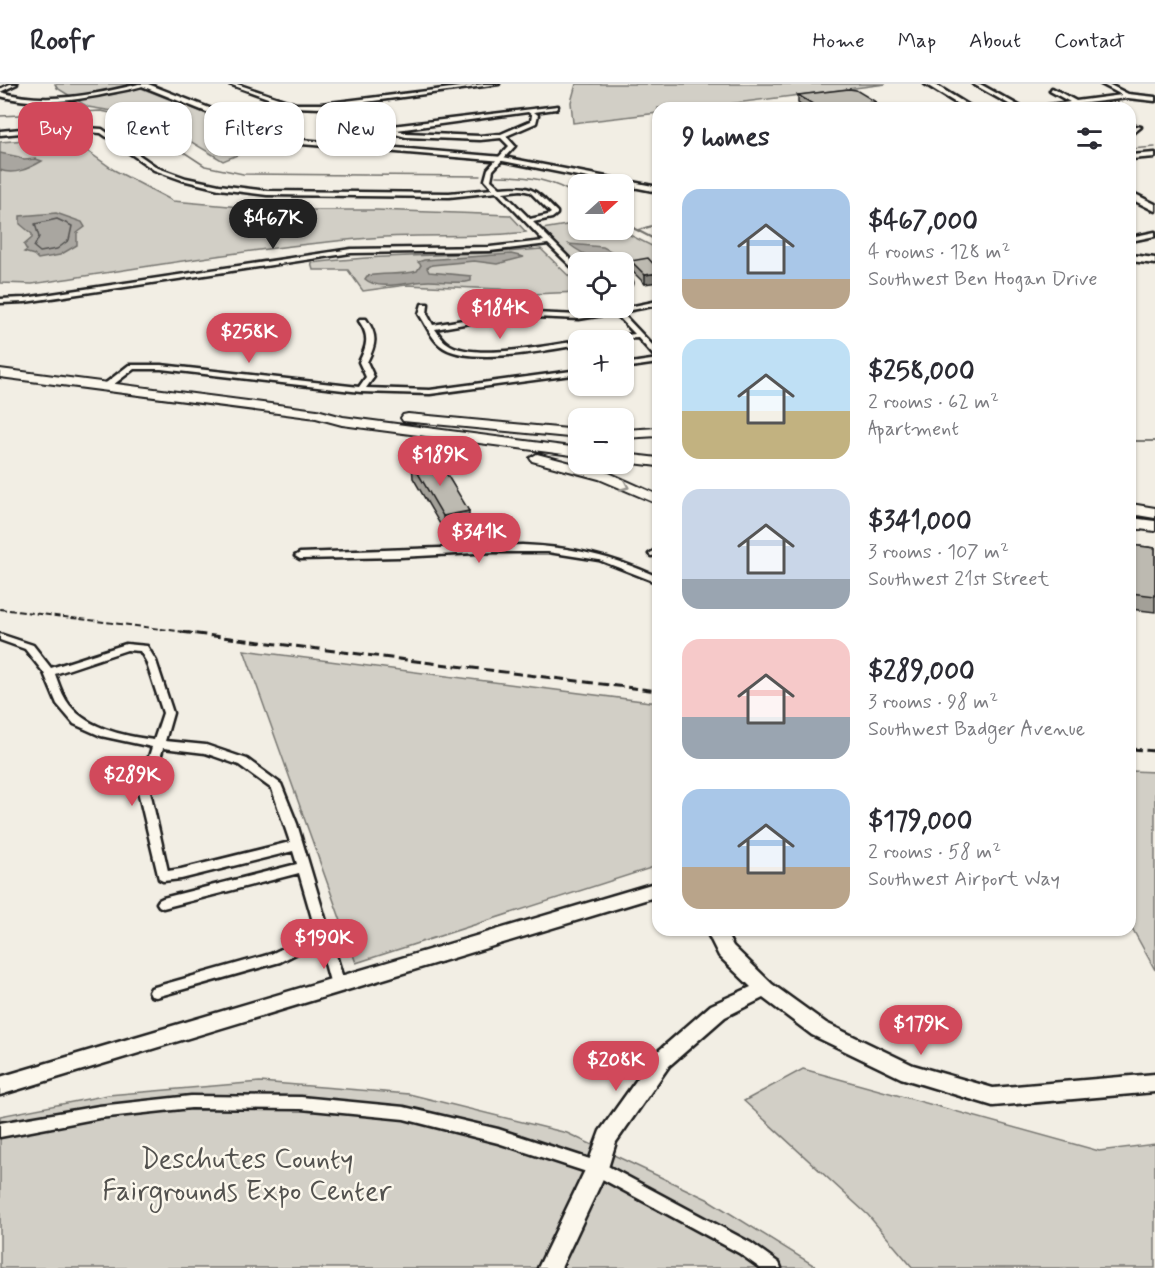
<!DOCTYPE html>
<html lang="en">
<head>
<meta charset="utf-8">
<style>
	:root { --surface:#fff; --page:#f7f7f7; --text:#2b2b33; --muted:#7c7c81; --line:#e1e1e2; --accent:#d1495b }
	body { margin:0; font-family:Mynerve,sans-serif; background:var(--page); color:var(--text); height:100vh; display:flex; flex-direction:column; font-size:22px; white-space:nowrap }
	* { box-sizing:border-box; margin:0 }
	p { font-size:20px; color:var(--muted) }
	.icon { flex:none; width:33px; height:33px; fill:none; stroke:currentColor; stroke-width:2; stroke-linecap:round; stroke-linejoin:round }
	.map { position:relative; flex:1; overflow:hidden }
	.details { position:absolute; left:652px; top:18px; width:484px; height:834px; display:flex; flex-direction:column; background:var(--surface); border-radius:18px; box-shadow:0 2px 4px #0004 }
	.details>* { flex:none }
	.guide { position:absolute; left:18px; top:18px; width:544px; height:54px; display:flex; gap:12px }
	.needle { width:39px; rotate:69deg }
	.controls { position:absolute; left:568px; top:90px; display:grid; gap:12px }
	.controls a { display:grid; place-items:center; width:66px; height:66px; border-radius:12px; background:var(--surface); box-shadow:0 2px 4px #0004; font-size:30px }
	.price { position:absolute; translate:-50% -51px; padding:0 14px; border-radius:21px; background:var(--accent); color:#fff; font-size:20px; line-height:39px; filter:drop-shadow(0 2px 3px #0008) }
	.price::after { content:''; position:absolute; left:50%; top:36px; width:18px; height:14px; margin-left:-9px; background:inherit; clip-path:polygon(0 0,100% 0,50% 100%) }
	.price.selected { background:#222; color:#fff }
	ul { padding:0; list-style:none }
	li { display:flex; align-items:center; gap:18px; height:150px; padding:0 30px }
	li span { display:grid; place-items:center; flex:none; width:168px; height:120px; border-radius:18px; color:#555 }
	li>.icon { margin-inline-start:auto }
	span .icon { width:72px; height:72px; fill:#fffc; stroke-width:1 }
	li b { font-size:26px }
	h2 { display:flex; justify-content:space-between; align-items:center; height:72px; padding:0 30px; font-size:26px }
	.pill { padding:0 21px; border-radius:18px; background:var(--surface); box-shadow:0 2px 4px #0004; font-size:21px; line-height:54px }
	.pill.selected { background:var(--accent); color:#fff }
	header { display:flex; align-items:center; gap:36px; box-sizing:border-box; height:84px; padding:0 30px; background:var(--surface); border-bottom:2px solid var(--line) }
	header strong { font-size:28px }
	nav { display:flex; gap:33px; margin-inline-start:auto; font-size:21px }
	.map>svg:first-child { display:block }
	.green { fill:#d2cfc6; stroke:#777671; stroke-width:1.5 }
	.water { fill:#a9a6a0; stroke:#716f6b; stroke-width:1.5 }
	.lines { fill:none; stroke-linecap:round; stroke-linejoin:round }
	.shore { stroke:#545351; stroke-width:1.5 }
	.stream-far1 { stroke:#716f6b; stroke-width:1.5 }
	.stream { stroke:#716f6b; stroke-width:2 }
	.street-casing { stroke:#1c1c1c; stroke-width:5 }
	.secondary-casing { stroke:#1c1c1c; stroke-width:5 }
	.highway-casing { stroke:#1c1c1c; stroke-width:4 }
	.street { fill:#fbf7ec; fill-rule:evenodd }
	.secondary { fill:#fbf7ec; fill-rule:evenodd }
	.highway { fill:#fbf7ec; fill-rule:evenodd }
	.rail-far1 { stroke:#1c1c1c; stroke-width:2; stroke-dasharray:6 3; stroke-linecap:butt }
	.rail { stroke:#1c1c1c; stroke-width:3; stroke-dasharray:10 4.5; stroke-linecap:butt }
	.wall { fill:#a3a098; stroke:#1c1c1c; stroke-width:1.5 }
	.shaded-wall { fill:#84827c; stroke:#1c1c1c; stroke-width:1.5 }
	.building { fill:#bdbab1; stroke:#1c1c1c; stroke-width:1.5 }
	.oneway { stroke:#97948e }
	.labels { text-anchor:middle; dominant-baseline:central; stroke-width:5; stroke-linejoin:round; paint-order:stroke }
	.near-park-label { font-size:28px; fill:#53524f; stroke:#fbf7ec }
</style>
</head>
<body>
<header>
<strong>Roofr</strong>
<nav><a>Home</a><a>Map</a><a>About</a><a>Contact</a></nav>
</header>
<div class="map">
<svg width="1155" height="1184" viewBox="0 0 1155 1184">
	<rect width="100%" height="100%" fill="#f2eee4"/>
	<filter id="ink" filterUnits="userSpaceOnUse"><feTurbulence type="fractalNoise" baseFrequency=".0167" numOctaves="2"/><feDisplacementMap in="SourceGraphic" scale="12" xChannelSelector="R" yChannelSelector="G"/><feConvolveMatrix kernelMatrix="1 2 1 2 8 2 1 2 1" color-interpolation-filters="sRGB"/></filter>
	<g filter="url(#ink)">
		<path class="green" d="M55,0H131L273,56L223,77L150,33L88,23L57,4Z
			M576,0H886L697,24H658V29L573,39L571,18Z
			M54,54L76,59L114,86L173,117L274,126H376L510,131L526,148C479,154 432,150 385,153C267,161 149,183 32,200L0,199V58Z
			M579,139V146H620L658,165V185C646,180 636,183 624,189V178H579V182L542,145Z
			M541,165L579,202V208L532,210L499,205L406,201L363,207L348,186H313L311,179C388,169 464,173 541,165Z
			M244,566L658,619L657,782L356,879Z
			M1131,687L1155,688V886L1131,842Z
			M803,985L1099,1067L1155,1060V1184H913L868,1131L744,1017Z
			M260,998L409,1010L567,1049L707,1115L818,1184H0V1032L108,1011Z"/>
		<path class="water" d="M0,69L19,73L24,76L36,75L42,77C30,84 14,92 0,86Z
			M56,129L82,138L85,143L77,149V161L60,171L38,175L34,171L24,168L27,166L24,161L32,154V150L20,140V132Z
			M569,160L603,163L626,175C607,182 584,172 569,160Z
			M511,170L524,173L497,180L474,177L432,181L427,184L429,188L471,192V197L466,198C454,199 441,197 429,197C411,197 379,208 365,195L367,192C384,188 400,192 417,187L421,181L418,178L424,176Z"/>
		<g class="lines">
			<path class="shore" d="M57,135L72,142L69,156L57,165L40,168L34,163L39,153L35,140Z"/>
			<path class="stream-far1" d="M0,32L101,27L130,33L205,82L243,90L480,92
				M1131,65L1155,63
				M496,92C528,92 552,95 579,113
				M624,139L634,144
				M644,144L658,140"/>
			<path class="stream" d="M631,143L658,157
				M638,146L649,143
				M1131,357H1155"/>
			<g class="street-casing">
				<path id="street" d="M10,0H17L0,8C45,21 94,11 139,0H148C138,4 126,6 116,8C78,16 38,23 0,12V5Z
					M229,0H237L296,20H321L484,0H499L321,24L293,23Z
					M973,0H980L1023,24H1016Z
					M1101,0H1108L1128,10L1155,13V17L1128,14L1045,24H1029L1070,18L1050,7L1052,4L1076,17L1122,11Z
					M558,22L556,25L534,28L538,31L536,39L506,52L515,62L493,86L491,96L500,104C533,101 534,105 557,128V130L552,134L533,138L579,184V190L548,160L490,167L351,169L25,218L0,219V215L25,214L351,165L490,163L544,157L497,108L449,113L267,111L219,105L182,96L154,86L101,49L53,46L0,51V47L53,42L102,45L158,84L186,94L219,101L267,107L449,109L493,105L485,96L488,85L509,62L501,54L480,56L406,53L395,50L391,46L329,55L326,53L392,42ZM528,28L532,31L531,37L501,50L480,52L406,49L397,46ZM521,106L530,108L551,129L548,131L530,135L503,108Z
					M1136,42L1141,43L1131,51V46Z
					M1155,148V152L1131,157V153Z
					M624,190L632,198V200L624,202Z
					M658,217V221L621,228L658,267V273H655L638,254L599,256L602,254L635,250L615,229L579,235L511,232L435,245C439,250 442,256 447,259C472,278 548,261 579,257V261C547,266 466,283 440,261C431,254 426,240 419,230L422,220H428L427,230L433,241L511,228L579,231L611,225V224H624Z
					M360,235H366C378,252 376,260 367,278L374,293L366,304L430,306L579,286V290L430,310L361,308L161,285H134L109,304H103L102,302L129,281H161L359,303L366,293L359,278C367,262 370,252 359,237Z
					M658,275V279L624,284V280Z
					M522,461C572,463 612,472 658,493V499L599,476L548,468H494L400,473L300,475L295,472L300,469Z
					M658,464V471L651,472L649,470Z
					M0,550L33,561L51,584L126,560L147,562L156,577L173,629L165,657L206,661L247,675L281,700L297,740L345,901L343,905L338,906L333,905L331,901L319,858L280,878L156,913L151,912L149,908L151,904L271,870L316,848L299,789L163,824L159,822L157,819L159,816L163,814L297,780L293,767L181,795L163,797L159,795L138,707L152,663L101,652L74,640L57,620L44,589L25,565L0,556ZM127,566L140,567L146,577L163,629L154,656C124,652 83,644 66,616C61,608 58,598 55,590ZM163,664L205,669L239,681L272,705L290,758L181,785L168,787L150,707Z
					M191,1012L301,1013L404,1023L498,1045L602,1079L751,1159L779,1179L781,1184H760L739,1169L593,1090L498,1059L404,1035L301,1025L191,1024L99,1034L0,1053V1039L99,1022Z"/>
			</g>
			<g class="secondary-casing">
				<path id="secondary" d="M137,0H148L276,50L301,56L503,73L658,103V108L503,77L301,60L271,54Z
					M925,0H934L973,24H964Z
					M1155,69V73L1131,75V71Z
					M1131,108L1155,120V127L1131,115Z
					M1131,171L1155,174V180L1131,177Z
					M658,798V812L0,1011V993Z
					M706,846H724L733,862L772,900L826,939L913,981L993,1004L1155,990V1008L993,1022L901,994L812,951L763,914L725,933L669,982L616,1058L608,1084L561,1184H538L587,1082L600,1047L655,970L711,921L751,903L719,872Z"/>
			</g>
			<g class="highway-casing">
				<path id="highway" d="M0,285L317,326L343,333L579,364V372L342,341L316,334L0,293Z
					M408,330L579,346V354L403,337L401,334L403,331Z
					M658,344V352L624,354V346Z
					M537,370L609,389L658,411V420L599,395L532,377L530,374Z
					M624,370L658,374V382L624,378Z
					M1131,420L1155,424V434L1131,430Z
					M1131,434L1155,437V447L1131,444Z"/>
			</g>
			<use href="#street" class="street"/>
			<use href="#secondary" class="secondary"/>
			<use href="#highway" class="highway"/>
			<path class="rail-far1" d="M0,525L193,549"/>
			<path class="rail" d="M181,548L658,607
				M1131,665L1155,667"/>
		</g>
		<path class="wall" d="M798,11L876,18L875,24H805L798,19Z
			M631,177L658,185L645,200L631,186Z
			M412,379L469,441L444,447L413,394Z
			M1131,461L1155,464V528L1131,525Z"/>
		<path class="shaded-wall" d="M876,18L875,24H862L863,20Z
			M658,189V198L645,200V191Z
			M469,427V441L444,447L443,432Z"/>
		<path class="building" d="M849,5L856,6L876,18L863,20L869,24H819L798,11Z
			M648,174L658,185V189L645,191L631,177Z
			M437,374L469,427L443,432L412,379Z
			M1131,461L1155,464V512L1131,509Z"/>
		<defs><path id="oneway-chevron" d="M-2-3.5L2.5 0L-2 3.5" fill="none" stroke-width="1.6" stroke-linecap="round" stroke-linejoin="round" transform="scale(1.5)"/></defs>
		<use class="oneway" href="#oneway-chevron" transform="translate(625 402) rotate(23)"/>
	</g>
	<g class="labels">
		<g class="near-park-label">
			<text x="247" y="1076">Deschutes County<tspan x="247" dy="32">Fairgrounds Expo Center</tspan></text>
		</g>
	</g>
</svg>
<div class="controls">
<a><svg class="needle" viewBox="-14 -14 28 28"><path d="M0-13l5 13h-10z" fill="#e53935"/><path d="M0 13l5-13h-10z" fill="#7c7c81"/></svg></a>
<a><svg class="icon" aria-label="locate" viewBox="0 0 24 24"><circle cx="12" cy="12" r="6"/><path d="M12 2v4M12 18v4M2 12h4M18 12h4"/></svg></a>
<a>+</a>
<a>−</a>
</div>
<b class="price selected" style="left:273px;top:166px">$467K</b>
<b class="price" style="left:500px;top:256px">$184K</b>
<b class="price" style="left:249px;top:280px">$258K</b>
<b class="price" style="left:440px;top:403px">$189K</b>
<b class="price" style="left:479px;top:480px">$341K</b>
<b class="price" style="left:132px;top:723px">$289K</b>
<b class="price" style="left:324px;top:886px">$190K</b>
<b class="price" style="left:921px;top:972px">$179K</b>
<b class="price" style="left:616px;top:1008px">$208K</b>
<div class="guide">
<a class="pill selected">Buy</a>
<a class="pill">Rent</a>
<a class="pill">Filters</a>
<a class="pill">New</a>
</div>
<section class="details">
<h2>9 homes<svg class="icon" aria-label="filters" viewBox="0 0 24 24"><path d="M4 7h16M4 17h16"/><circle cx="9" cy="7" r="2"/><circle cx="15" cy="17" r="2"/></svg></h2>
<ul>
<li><span style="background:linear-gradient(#a9c7e8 75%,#b9a48a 0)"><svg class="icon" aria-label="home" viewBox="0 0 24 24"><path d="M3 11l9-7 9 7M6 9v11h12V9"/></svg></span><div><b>$467,000</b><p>4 rooms · 128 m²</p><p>Southwest Ben Hogan Drive</p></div></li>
<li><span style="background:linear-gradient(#bfe0f5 60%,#c2b280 0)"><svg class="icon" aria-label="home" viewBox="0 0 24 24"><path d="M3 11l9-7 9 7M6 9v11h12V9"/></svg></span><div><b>$258,000</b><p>2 rooms · 62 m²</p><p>Apartment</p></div></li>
<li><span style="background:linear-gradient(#c9d6e8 75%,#9aa5b1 0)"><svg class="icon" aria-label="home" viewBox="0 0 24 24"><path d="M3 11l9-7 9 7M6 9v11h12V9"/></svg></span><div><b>$341,000</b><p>3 rooms · 107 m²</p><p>Southwest 21st Street</p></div></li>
<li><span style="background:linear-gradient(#f6c9c9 65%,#9aa5b1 0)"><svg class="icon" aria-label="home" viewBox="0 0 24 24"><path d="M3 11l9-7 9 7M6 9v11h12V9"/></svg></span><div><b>$289,000</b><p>3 rooms · 98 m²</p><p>Southwest Badger Avenue</p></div></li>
<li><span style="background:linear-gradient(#a9c7e8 65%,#b9a48a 0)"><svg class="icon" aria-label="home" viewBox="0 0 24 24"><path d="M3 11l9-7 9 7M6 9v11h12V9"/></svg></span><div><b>$179,000</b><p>2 rooms · 58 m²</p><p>Southwest Airport Way</p></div></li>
</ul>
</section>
</div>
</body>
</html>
